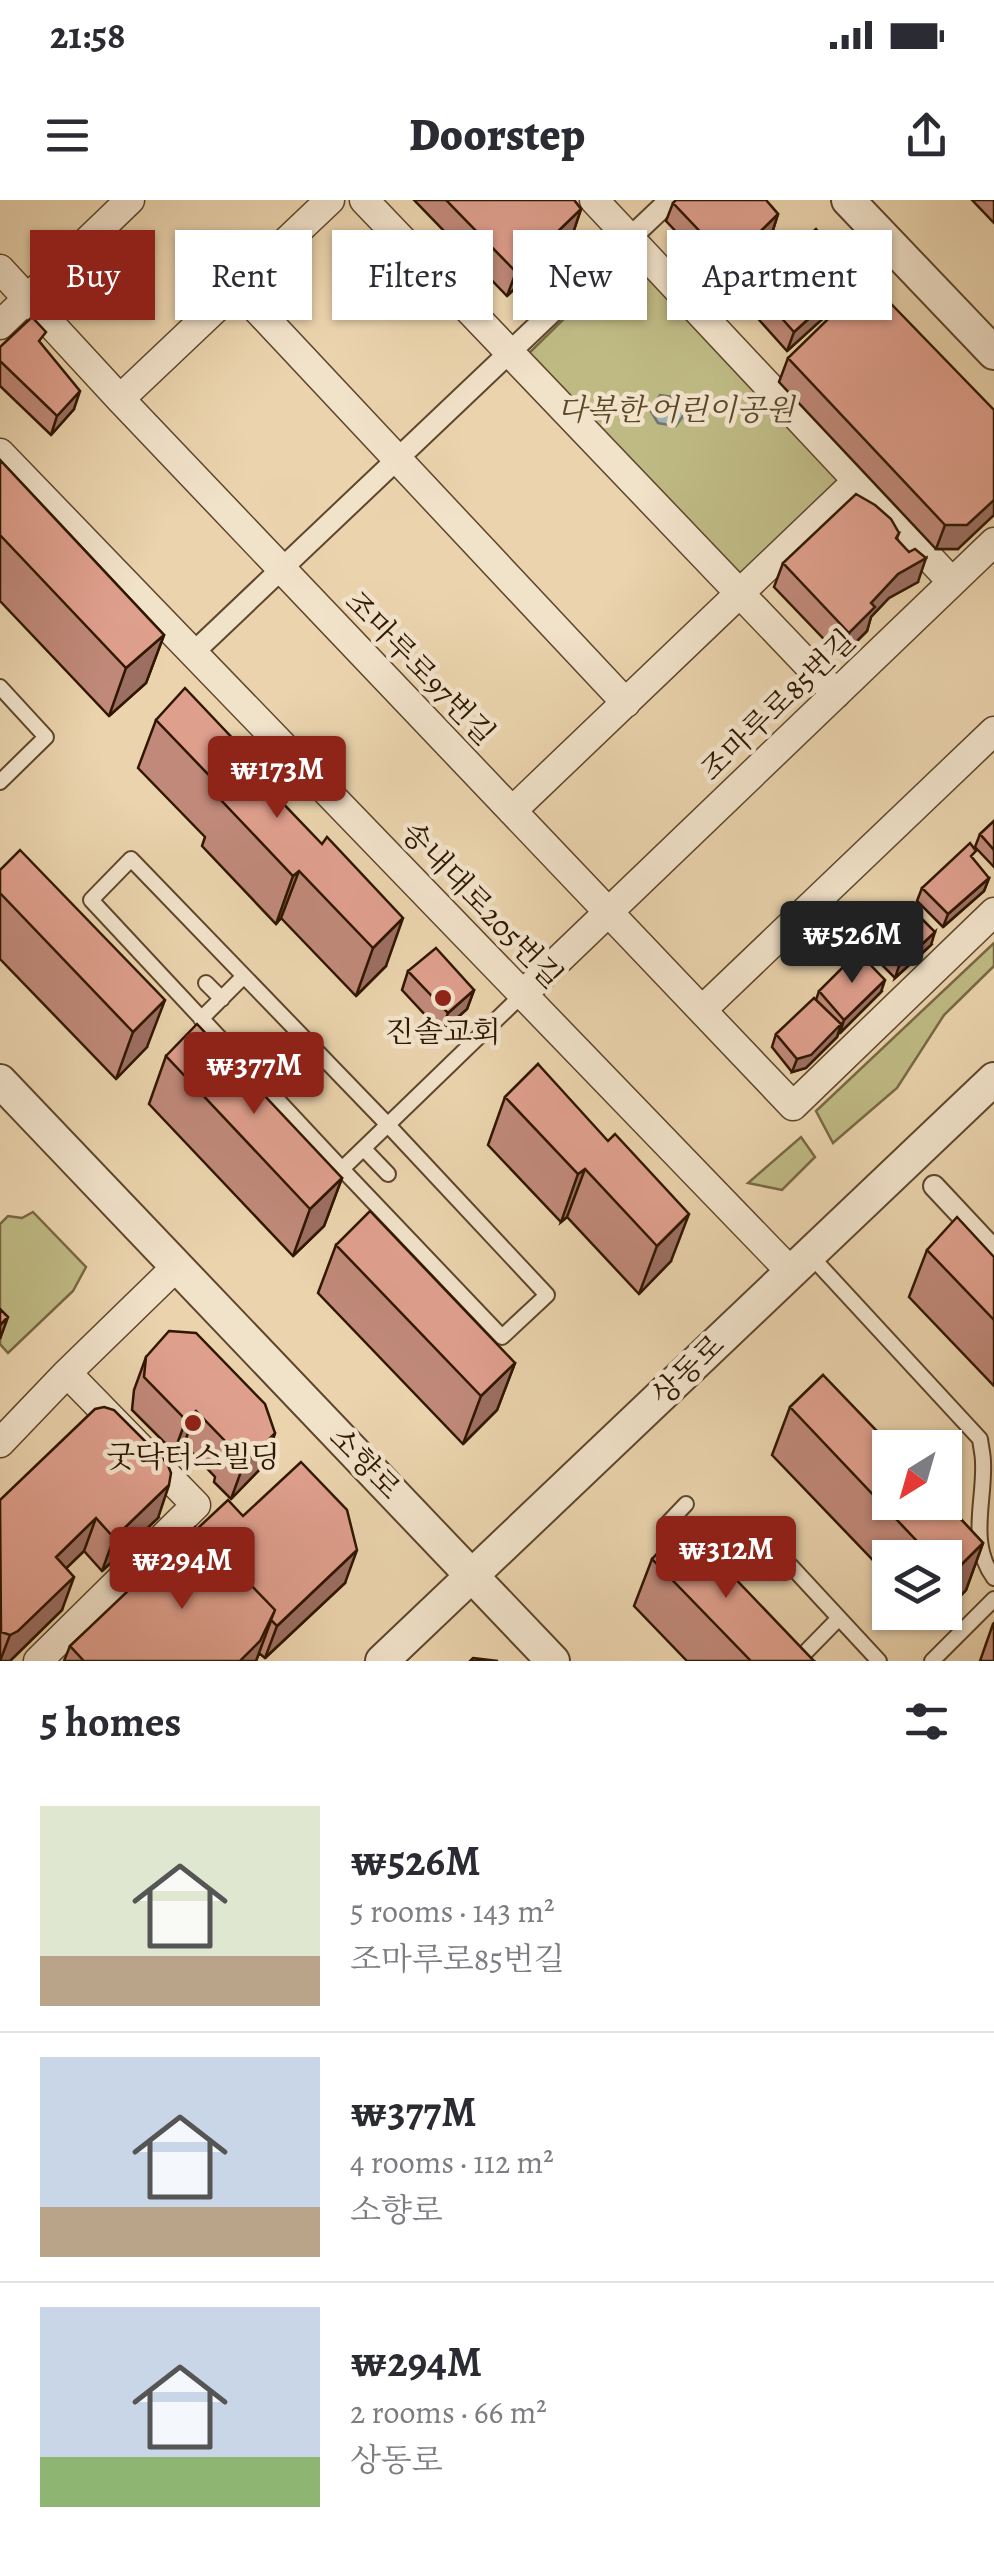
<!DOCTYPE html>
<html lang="en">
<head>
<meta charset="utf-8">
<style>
	:root { --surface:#fff; --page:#f2f2f3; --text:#2b2b33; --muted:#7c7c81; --line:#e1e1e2; --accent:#8f2418 }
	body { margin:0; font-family:Alegreya,"Noto Serif KR",serif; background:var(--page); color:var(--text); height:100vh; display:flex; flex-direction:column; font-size:38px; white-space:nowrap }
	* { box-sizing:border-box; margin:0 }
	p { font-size:32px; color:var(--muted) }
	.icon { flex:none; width:55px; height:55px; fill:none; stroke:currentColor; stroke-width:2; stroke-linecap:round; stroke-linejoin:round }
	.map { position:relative; height:1461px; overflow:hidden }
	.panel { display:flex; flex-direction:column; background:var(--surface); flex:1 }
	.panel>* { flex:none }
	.hud { position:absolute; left:30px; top:30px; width:935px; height:90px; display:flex; gap:20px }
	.needle { width:65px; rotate:217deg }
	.fabs { position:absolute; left:872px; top:1230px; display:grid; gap:20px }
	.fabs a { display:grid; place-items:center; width:90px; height:90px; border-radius:0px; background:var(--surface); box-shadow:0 2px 8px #0004; font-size:50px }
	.price { position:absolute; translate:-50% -85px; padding:0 22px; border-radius:10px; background:var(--accent); color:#fff; font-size:32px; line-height:65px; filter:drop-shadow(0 2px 5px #0008) }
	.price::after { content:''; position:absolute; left:50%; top:60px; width:30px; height:22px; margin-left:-15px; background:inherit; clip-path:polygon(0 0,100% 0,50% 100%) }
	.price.active { background:#222; color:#fff }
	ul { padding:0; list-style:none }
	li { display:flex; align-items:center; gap:30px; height:250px; padding:0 40px }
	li+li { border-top:2px solid var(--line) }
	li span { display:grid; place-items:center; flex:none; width:280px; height:200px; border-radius:0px; color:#555 }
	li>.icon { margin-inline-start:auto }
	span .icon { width:120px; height:120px; fill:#fffc; stroke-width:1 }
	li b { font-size:42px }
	h2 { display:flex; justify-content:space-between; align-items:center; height:120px; padding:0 40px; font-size:42px }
	.tag { padding:0 35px; border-radius:0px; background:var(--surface); box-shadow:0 2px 8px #0004; font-size:35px; line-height:90px }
	.tag.active { background:var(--accent); color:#fff }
	.status { display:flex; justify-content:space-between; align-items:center; height:70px; padding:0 50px; background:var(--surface); direction:ltr }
	.status svg { height:28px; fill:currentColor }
	header { display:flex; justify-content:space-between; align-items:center; height:130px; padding:0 40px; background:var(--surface); font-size:45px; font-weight:800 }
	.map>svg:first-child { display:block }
	.green { fill:#bfba84; stroke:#786842; stroke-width:2.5 }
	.water { fill:#9db5b6; stroke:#71766d; stroke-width:2.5 }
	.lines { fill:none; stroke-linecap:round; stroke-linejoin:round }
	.service-casing { stroke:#5e462b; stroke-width:18 }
	.pedestrian-casing { stroke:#5e462b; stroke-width:24 }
	.minor-casing { stroke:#5e462b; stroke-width:31 }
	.tertiary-casing { stroke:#5e462b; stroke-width:36 }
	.service { stroke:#f1e2ca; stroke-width:14 }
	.pedestrian { stroke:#f1e2ca; stroke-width:20 }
	.minor { stroke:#f1e2ca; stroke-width:28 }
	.tertiary { stroke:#f1e2ca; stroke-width:32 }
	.wall { fill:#c08979; stroke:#301700; stroke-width:2.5 }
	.shaded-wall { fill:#9c6f63; stroke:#301700; stroke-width:2.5 }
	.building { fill:#df9f8d; stroke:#301700; stroke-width:2.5 }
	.poi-dot { fill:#8f2418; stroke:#f1e2ca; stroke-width:4 }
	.labels { text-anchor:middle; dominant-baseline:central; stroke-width:9; stroke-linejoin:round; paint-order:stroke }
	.park-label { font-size:30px; font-style:italic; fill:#5b4828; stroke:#f1e2ca }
	.street-label { font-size:30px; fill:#301700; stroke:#f1e2ca }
	.poi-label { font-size:30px; fill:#301700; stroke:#f1e2ca }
</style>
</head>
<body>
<div class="status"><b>21:58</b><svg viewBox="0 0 49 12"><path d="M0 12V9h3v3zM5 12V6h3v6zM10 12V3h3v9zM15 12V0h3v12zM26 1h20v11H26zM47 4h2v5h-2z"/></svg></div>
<header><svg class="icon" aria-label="menu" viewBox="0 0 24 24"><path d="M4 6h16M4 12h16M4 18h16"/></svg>Doorstep<svg class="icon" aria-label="share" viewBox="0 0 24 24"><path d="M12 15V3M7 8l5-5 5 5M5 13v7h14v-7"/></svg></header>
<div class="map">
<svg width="994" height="1461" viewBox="0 0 994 1461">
	<rect width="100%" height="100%" fill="#ead3ad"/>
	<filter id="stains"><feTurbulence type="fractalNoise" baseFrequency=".002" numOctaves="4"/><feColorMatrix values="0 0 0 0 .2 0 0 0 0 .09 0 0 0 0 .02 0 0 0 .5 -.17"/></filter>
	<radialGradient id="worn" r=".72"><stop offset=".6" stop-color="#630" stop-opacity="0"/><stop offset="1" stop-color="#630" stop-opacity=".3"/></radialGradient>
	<path class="green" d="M628,56L846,282L742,382L525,157Z
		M994,743V766L944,815L897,888L833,943L816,911Z
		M801,937L815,957L782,990L748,983Z
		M33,1012L86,1067L73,1091L8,1153L0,1144V1024L8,1016L22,1018Z"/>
	<path class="water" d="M660,195L679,198L686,212L676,226L658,223L650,210Z"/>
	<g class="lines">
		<g class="service-casing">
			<path id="service" d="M0,487L46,537L0,582
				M206,783L222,799
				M201,819L244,776
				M364,949L388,974
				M342,969L502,1137L547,1095L388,925L131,659L91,700L342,969L523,794
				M810,1055L980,1239C981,1247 983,1255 983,1262C985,1301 968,1343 994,1378
				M686,1304L667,1324L689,1347
				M765,1338L879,1461
				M793,1457L797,1461L839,1418
				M932,1461L994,1399"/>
		</g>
		<g class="pedestrian-casing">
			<path id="pedestrian" d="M193,453L670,0
				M934,986L994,1050"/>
		</g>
		<g class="minor-casing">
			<path id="minor" d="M364,0L836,494
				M594,0L952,382
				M0,69L120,199L793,906L994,712
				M237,88L626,503
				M0,125L130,0
				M120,199L330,0
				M0,253L791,1072
				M512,611L857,281
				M523,794L994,342
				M702,810L994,531
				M0,1243L67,1173L177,1066
				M38,1461L196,1305L67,1173"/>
		</g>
		<g class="tertiary-casing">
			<path id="tertiary" d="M848,0L994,153
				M0,881L553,1461
				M382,1461L994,879"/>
		</g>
		<use href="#service" class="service"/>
		<use href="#pedestrian" class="pedestrian"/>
		<use href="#minor" class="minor"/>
		<use href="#tertiary" class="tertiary"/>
	</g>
	<path class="wall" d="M414,0H574L581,9L573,33L507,96Z
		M972,0H994V23Z
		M673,3L771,6L778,14L772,33L722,80L666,21Z
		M752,85L850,94L787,151L745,104Z
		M42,145L74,209L51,235L0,186V147Z
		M788,158L994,210L958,349H936L779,182Z
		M0,260L164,435L146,483L109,516L0,401Z
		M899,333L897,338L918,382L889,398L871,417L867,431L841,457L774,387L783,363Z
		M156,520L254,572L386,766L356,796L281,718L276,724L202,646L205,637L138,568Z
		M994,621V667L975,647L980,634Z
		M0,670L147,847L116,879L0,759Z
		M989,678L984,691L943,727L917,701L922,688Z
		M873,738L931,745L895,778L868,751Z
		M408,771L474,790L467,809L441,832L402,790Z
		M819,791L881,792L840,833L839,832L837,837L806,868L792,872L772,847L776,834L816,800Z
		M166,856L342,978L324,1026L293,1056L149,904Z
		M538,864L671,1061L639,1094L567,1017L561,1022L488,945L505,897Z
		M336,1045L515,1163L497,1210L463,1244L318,1093Z
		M927,1050L994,1057V1186L909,1097Z
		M146,1157L275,1233L264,1265L231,1299L214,1282L215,1277L184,1244L174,1252L132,1210L134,1190Z
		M823,1175L893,1248H890V1302H945L983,1343L966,1390L945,1412V1358H890V1378L772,1255L790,1207Z
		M0,1300L158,1318L102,1371L84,1351L66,1368L62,1410L10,1461H0Z
		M243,1316L345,1383L265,1458L259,1453L256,1461H64L70,1446L197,1329Z
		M652,1359L814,1461H687L634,1406Z
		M922,1412H944L933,1424Z
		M994,1423V1461H980L993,1424Z"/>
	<path class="shaded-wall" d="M581,9L573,33L507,96L516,72Z
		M778,14L772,33L722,80L729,62Z
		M857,75L850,94L787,151L794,132Z
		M80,191L74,209L51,235L57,216Z
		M994,300V315L958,349H936L945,325Z
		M926,358L918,382L889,398L871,417L867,431L841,457L849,433L871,403L898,374Z
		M164,435L146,483L109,516L126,468Z
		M299,671L281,718L276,724L293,676Z
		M989,678L984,691L943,727L948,714Z
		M403,718L386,766L356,796L373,748Z
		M935,732L931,745L895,778L899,766Z
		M885,780L881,792L840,833L844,820Z
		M474,790L467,809L441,832L448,813Z
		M165,800L147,847L116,879L133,832Z
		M841,824L837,837L806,868L792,872L797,859Z
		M585,969L567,1017L561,1022L578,974Z
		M342,978L324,1026L293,1056L310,1009Z
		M689,1014L671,1061L639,1094L657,1046Z
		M8,1117L0,1139V1125Z
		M515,1163L497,1210L463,1244L481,1196Z
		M196,1211L184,1244L174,1252L186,1220Z
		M275,1233L264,1265L231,1299L243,1266Z
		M169,1285L158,1318L102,1371L114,1338Z
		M96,1318L84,1351L44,1390L56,1357Z
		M983,1343L966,1390L945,1412V1391L950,1376Z
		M357,1350L345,1383L265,1458L277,1426Z
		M74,1377L62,1410L10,1461H0L10,1435Z
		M275,1410L256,1461H240Z
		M937,1412H944L933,1424Z"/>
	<path class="building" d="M446,0H574L581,9L516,72Z
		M676,0H766L778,14L729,62L673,3Z
		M816,29L857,75L794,132L752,85Z
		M868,80L994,210V300L967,325H945L788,158Z
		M32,117L46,132L39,141L80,191L57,216L0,161V147Z
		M0,260L164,435L126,468L0,335Z
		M856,294L875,305L891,319L899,333L896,338L909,352L915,349L926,358L898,374L871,403L875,407L849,433L783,363Z
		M185,488L257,564L251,570L322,644L327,637L403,718L373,748L299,671L293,676L219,598L226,593L156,520Z
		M994,621V650L980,634Z
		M970,643L976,651L971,656L989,678L948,714L922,688Z
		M20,650L165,800L133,832L0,693V670Z
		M908,705L935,732L899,766L873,738Z
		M436,748L474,790L448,813L408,771Z
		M858,752L885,780L844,820L819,791Z
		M814,798L841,824L811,855L797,859L776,834Z
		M197,824L342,978L310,1009L166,856Z
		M538,864L608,941L615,934L689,1014L657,1046L585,969L578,974L505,897Z
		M370,1011L515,1163L481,1196L336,1045Z
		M957,1017L994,1057V1120L927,1050Z
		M0,1109L8,1117L0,1125Z
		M169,1131L196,1133L265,1204L275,1233L243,1266L226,1249L229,1245L196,1211L186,1220L144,1177L146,1157Z
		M823,1175L893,1248H890V1302H945L983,1343L950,1376L945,1370V1358H933L790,1207Z
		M104,1207L114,1210L167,1263L171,1273L169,1285L114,1338L96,1318L56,1357L74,1377L18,1431L10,1435L1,1432L0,1300L95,1209Z
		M301,1262L347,1310L357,1350L277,1426L271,1420L275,1410L197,1329L228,1300L243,1316Z
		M684,1325L814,1461H751L652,1359Z
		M195,1327L275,1410L260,1441L240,1461H84L70,1446Z
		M473,1458L498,1461H470Z"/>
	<g class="poi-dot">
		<circle cx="443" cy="798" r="10"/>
		<circle cx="193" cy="1223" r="10"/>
	</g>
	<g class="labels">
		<g class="park-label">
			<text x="676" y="210">다복한 어린이공원</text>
		</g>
		<g class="street-label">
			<text transform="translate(420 468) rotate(46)">조마루로97번길</text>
			<text transform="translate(778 505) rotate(-44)">조마루로85번길</text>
			<text transform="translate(482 705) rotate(46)">송내대로205번길</text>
			<text transform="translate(688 1170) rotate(-44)">상동로</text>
			<text transform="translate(365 1263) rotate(46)">소향로</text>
		</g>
		<g class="poi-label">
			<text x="443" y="832">진솔교회</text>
			<text x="193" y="1257">굿닥터스빌딩</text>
		</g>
	</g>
	<rect width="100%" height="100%" filter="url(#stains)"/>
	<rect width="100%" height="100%" fill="url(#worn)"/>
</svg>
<div class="fabs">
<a><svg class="needle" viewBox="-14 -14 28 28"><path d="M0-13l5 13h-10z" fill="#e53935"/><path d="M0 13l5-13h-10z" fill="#7c7c81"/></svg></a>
<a><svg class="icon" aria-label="layers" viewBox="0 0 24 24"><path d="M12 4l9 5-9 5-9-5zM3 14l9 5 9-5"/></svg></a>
</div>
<b class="price" style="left:277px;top:621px">₩173M</b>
<b class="price active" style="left:852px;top:786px">₩526M</b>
<b class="price" style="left:254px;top:917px">₩377M</b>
<b class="price" style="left:726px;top:1401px">₩312M</b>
<b class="price" style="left:182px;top:1412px">₩294M</b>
<div class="hud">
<a class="tag active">Buy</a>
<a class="tag">Rent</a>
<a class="tag">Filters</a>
<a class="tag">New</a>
<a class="tag">Apartment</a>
</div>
</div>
<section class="panel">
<h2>5 homes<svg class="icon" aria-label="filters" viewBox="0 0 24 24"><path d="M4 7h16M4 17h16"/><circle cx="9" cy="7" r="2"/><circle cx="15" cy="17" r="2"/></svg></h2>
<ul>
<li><span style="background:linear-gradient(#dfe7d0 75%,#b9a48a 0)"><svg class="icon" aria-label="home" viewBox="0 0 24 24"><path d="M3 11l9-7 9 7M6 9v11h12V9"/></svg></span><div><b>₩526M</b><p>5 rooms · 143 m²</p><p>조마루로85번길</p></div></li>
<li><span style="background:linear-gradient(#c9d6e8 75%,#b9a48a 0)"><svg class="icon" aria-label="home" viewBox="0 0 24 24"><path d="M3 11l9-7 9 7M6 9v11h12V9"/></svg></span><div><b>₩377M</b><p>4 rooms · 112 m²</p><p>소향로</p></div></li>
<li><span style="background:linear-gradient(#c9d6e8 75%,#8fb573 0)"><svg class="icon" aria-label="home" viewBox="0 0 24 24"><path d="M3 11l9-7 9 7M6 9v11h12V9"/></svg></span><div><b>₩294M</b><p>2 rooms · 66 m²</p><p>상동로</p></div></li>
</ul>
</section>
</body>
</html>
